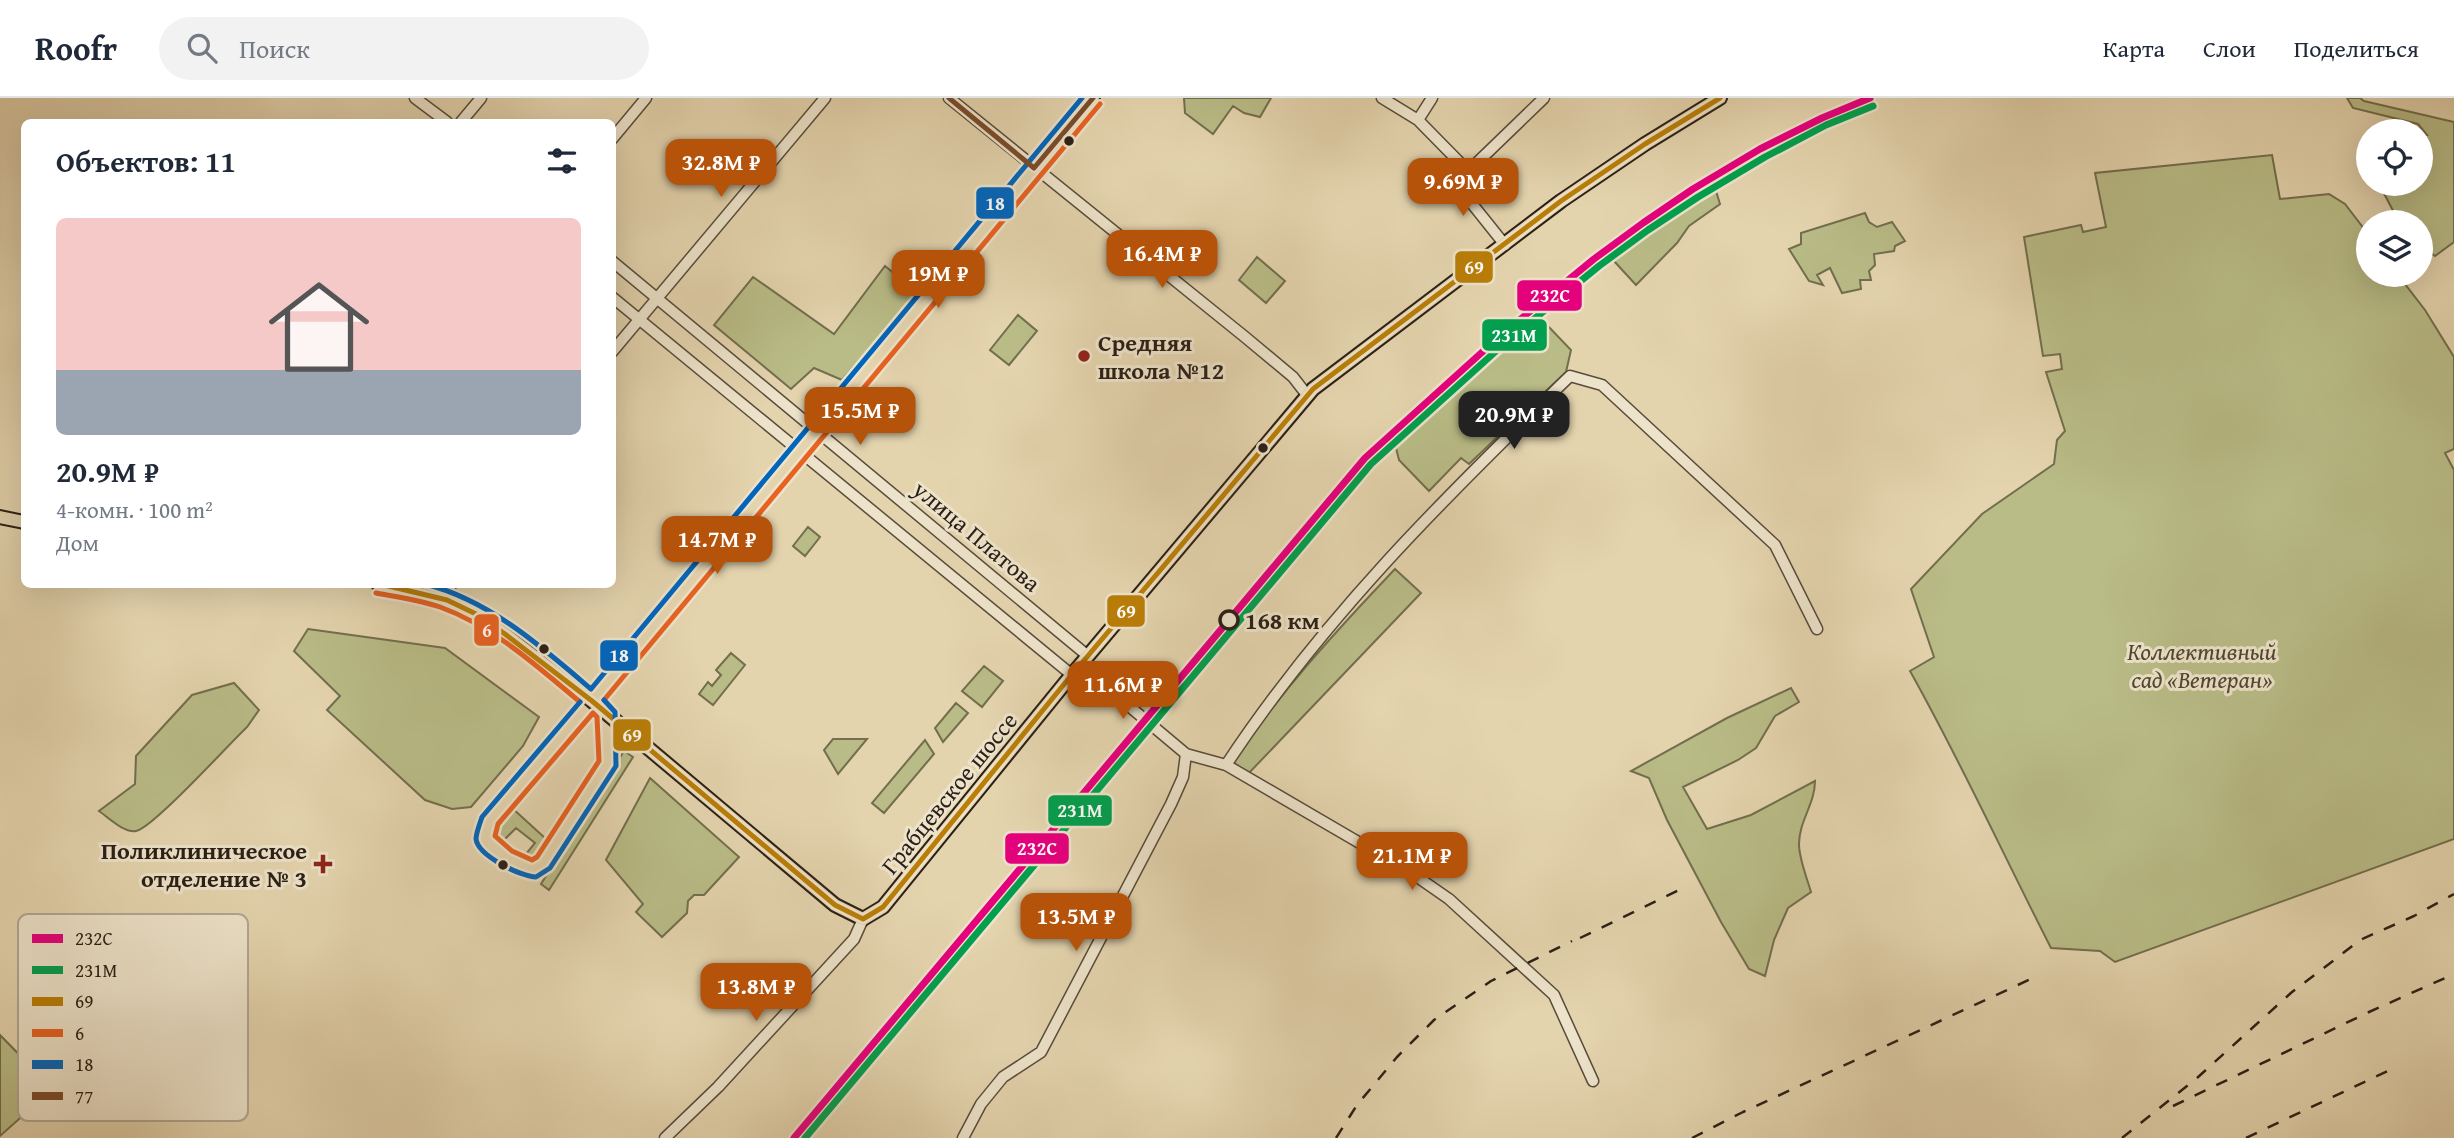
<!DOCTYPE html>
<html lang="ru">
<head>
<meta charset="utf-8">
<style>
	:root { --surface:#fff; --page:#f2f2f3; --text:#1f2937; --muted:#747a83; --line:#e0e1e3; --accent:#b45309 }
	body { margin:0; font-family:"Gentium Book Plus",serif; background:var(--page); color:var(--text); height:100vh; display:flex; flex-direction:column; font-size:26px; white-space:nowrap }
	* { box-sizing:border-box; margin:0 }
	p { font-size:23px; color:var(--muted) }
	.icon { flex:none; width:38px; height:38px; fill:none; stroke:currentColor; stroke-width:2; stroke-linecap:round; stroke-linejoin:round }
	.map { position:relative; flex:1; overflow:hidden }
	.panel { position:absolute; left:21px; top:21px; width:595px; height:469px; display:flex; flex-direction:column; background:var(--surface); border-radius:10px; box-shadow:0 7px 28px #0002 }
	.panel>* { flex:none }
	.fabs { position:absolute; left:2356px; top:21px; display:grid; gap:14px }
	.fabs a { display:grid; place-items:center; width:77px; height:77px; border-radius:50%; background:var(--surface); box-shadow:0 7px 28px #0002; font-size:35px }
	.price { position:absolute; translate:-50% -60px; padding:0 16px; border-radius:14px; background:var(--accent); color:#fff; font-size:23px; line-height:46px; filter:drop-shadow(0 2px 4px #0008) }
	.price::after { content:''; position:absolute; left:50%; top:42px; width:21px; height:16px; margin-left:-10px; background:inherit; clip-path:polygon(0 0,100% 0,50% 100%) }
	.price.current { background:#222; color:#fff }
	ul { padding:0; list-style:none }
	li { display:grid; align-content:center; gap:14px; height:371px; padding:0 35px }
	li+li { border-top:2px solid var(--line) }
	li span { display:grid; place-items:center; height:217px; border-radius:10px; color:#555 }
	li>.icon { margin-inline-start:auto }
	span .icon { width:126px; height:126px; fill:#fffc; stroke-width:1 }
	li b { font-size:30px }
	h2 { display:flex; justify-content:space-between; align-items:center; height:84px; padding:0 35px; font-size:30px }
	header { display:flex; align-items:center; gap:42px; box-sizing:border-box; height:98px; padding:0 35px; background:var(--surface); border-bottom:2px solid var(--line) }
	header strong { font-size:33px }
	nav { display:flex; gap:38px; margin-inline-start:auto; font-size:24px }
	.search { width:490px; height:63px; background:var(--page); display:flex; align-items:center; gap:18px; box-sizing:border-box; padding:0 24px; border-radius:38px; color:var(--muted); font-size:26px }
	.map>svg:first-child { display:block }
	.green { fill:#b9bc87; stroke:#726e4e; stroke-width:2 }
	.lines { fill:none; stroke-linecap:round; stroke-linejoin:round }
	.minor-casing { stroke:#584c3c; stroke-width:13 }
	.major-casing { stroke:#2a1f16; stroke-width:16 }
	.minor { stroke:#ede3ca; stroke-width:10 }
	.major { stroke:#e4d4ae; stroke-width:12 }
	.rail { stroke:#2a1f16; stroke-width:2.5; stroke-dasharray:12 12; stroke-linecap:butt }
	.bus-1-casing { stroke:#ede3ca; stroke-width:10 }
	.bus-2-casing { stroke:#ede3ca; stroke-width:10 }
	.bus-3-casing { stroke:#ede3ca; stroke-width:10 }
	.bus-4-casing { stroke:#ede3ca; stroke-width:10 }
	.bus-1 { stroke:#ba7e07; stroke-width:5 }
	.bus-2 { stroke:#e86221; stroke-width:5 }
	.bus-3 { stroke:#0065bd; stroke-width:5 }
	.bus-4 { stroke:#7a4b2a; stroke-width:5 }
	.rail-1-casing { stroke:#ede3ca; stroke-width:12 }
	.rail-2-casing { stroke:#ede3ca; stroke-width:12 }
	.rail-1 { stroke:#e5007d; stroke-width:7 }
	.rail-2 { stroke:#029f4e; stroke-width:7 }
	.bus-dot { fill:#2a1f16; stroke:#ede3ca; stroke-width:2.5 }
	.poi-dot { fill:#8f2418; stroke:#ede3ca; stroke-width:2.5 }
	.stop-dot { fill:#ede3ca; stroke:#2a1f16; stroke-width:3.5 }
	.labels { text-anchor:middle; dominant-baseline:central; stroke-width:6; stroke-linejoin:round; paint-order:stroke }
	.poi-label { font-size:24px; font-weight:bold; fill:#2a1f16; stroke:#ede3ca; text-anchor:start }
	.street-label { font-size:24px; fill:#2a1f16; stroke:#ede3ca }
	.stop-label { font-size:24px; font-weight:bold; fill:#2a1f16; stroke:#ede3ca; text-anchor:start }
	.park-label { font-size:24px; font-style:italic; fill:#4e4632; stroke:#ede3ca }
	.key { fill:#ede3ca; stroke:#b2a894; stroke-width:2 }
	.key-label { font-size:19px; fill:#2a1f16 }
	.line-badge { stroke:#ede3ca; stroke-width:2.5 }
	.badge-label { font-size:19px; text-anchor:middle; font-weight:bold; fill:#fff }
</style>
</head>
<body>
<header>
<strong>Roofr</strong>
<div class="search"><svg class="icon" aria-label="search" viewBox="0 0 24 24"><circle cx="10" cy="10" r="6"/><path d="M15 15l6 6"/></svg>Поиск</div>
<nav><a>Карта</a><a>Слои</a><a>Поделиться</a></nav>
</header>
<div class="map">
<svg width="2454" height="1040" viewBox="0 0 2454 1040">
	<rect width="100%" height="100%" fill="#e4d4ae"/>
	<filter id="stains"><feTurbulence type="fractalNoise" baseFrequency=".00286" numOctaves="4"/><feColorMatrix values="0 0 0 0 .2 0 0 0 0 .09 0 0 0 0 .02 0 0 0 .5 -.17"/></filter>
	<radialGradient id="worn" r=".72"><stop offset=".6" stop-color="#630" stop-opacity="0"/><stop offset="1" stop-color="#630" stop-opacity=".3"/></radialGradient>
	<path class="green" d="M1184,0H1271L1260,19L1244,15L1233,8L1213,36L1185,15Z
		M2347,0H2360L2364,3L2454,24V144L2435,158L2420,147V124H2399L2379,86H2420V38L2427,37L2418,26L2353,10Z
		M2272,57L2280,101L2329,96L2345,106L2368,136V177H2398L2425,212L2454,259V351L2445,355L2454,372V741L2115,864L2100,853L2051,850C2004,758 1961,664 1910,573L1934,559L1911,491L1982,416L2054,366L2057,342L2065,333L2046,274L2062,271L2060,256L2043,258L2024,139L2081,127L2083,134L2106,129L2095,75Z
		M1707,93H1716L1720,106L1689,128L1677,145L1636,187L1614,163L1663,123Z
		M1865,115L1869,124L1877,129L1892,124L1905,143L1895,148L1894,153L1874,156L1875,167L1869,173L1871,182H1860L1861,191L1842,195L1830,170L1817,177L1823,187L1809,183L1789,151L1801,146V135Z
		M1257,159L1285,183L1266,205L1239,182Z
		M885,168L918,195L842,282L814,270L791,291L714,227L753,179L834,236Z
		M1018,217L1037,233L1009,267L990,252Z
		M1525,225L1547,227L1571,252L1566,274L1469,366L1461,360L1429,393L1399,362L1395,346Z
		M808,429L820,439L805,458L793,448Z
		M1395,471L1421,495L1248,676L1233,664C1280,594 1337,532 1395,471Z
		M308,531L445,550L539,619L523,648L471,709L452,711L425,702L327,612L340,598L294,553Z
		M731,555L745,567L713,607L699,596L708,584L712,588L721,577L716,572Z
		M984,568L1003,583L982,609L962,593Z
		M234,585L259,612L247,629C230,645 152,731 136,733C124,735 109,720 99,713L135,686L136,658L192,597Z
		M1791,590L1799,604L1775,618L1756,650L1738,662L1683,689L1707,731L1751,717L1815,683C1815,706 1799,723 1799,746C1799,761 1807,780 1811,794L1788,810L1774,842L1765,878L1749,871L1721,824L1667,722L1649,680L1631,673L1727,620Z
		M956,605L968,615L943,644L935,630Z
		M833,641H867L838,676L824,652Z
		M925,642L934,656L884,715L872,705Z
		M624,653L633,659L549,792L541,786Z
		M650,680L739,759L704,797H694L688,803L687,815L662,839L636,814L643,806L606,762Z
		M511,709L545,740L539,758L530,763L522,761L535,745L516,730L502,744L495,728Z
		M0,937L48,986L45,998L0,1038Z"/>
	<g class="lines">
		<g class="minor-casing">
			<path id="minor" d="M415,0L447,24
				M949,0L1245,239L1293,279L1307,297
				M1382,0L1418,22L1468,73L1473,107L1505,147
				M1418,22L1432,0
				M461,24L481,0
				M612,41L646,0
				M1457,84L1544,0
				M612,163L1088,558
				M612,199L1072,577
				M612,254L825,0
				M447,502L451,486
				M1080,567L1186,656L1226,667L1413,776L1449,801L1554,897L1593,983
				M1226,667C1323,520 1444,400 1570,278L1602,287L1775,447L1817,531
				M665,1040L718,989L854,841L863,821
				M963,1040L981,1006L1003,979L1041,954L1171,706L1183,679L1186,656"/>
		</g>
		<g class="major-casing">
			<path id="major" d="M0,419L24,424
				M378,486L447,502L476,516L505,536L592,603L835,807L863,821L883,809L1065,585L1313,291L1561,103L1645,46L1720,0
				M592,603L1093,0"/>
		</g>
		<use href="#minor" class="minor"/>
		<use href="#major" class="major"/>
		<path class="rail" d="M1580,840L1679,792
			M2173,1008L2369,914L2454,876
			M1336,1040L1357,1007L1397,959L1434,922L1491,883L1572,843
			M1692,1040L1743,1014L2033,880
			M2122,1040L2197,980L2292,894L2329,866L2360,842L2414,818L2454,796
			M2246,1040L2396,969"/>
		<g class="bus-1-casing">
			<path id="bus-1" d="M380,486L447,502L476,516L505,536L592,603L835,807L863,821L883,809L1065,585L1313,291L1561,103L1645,46L1720,0"/>
		</g>
		<g class="bus-2-casing">
			<path id="bus-2" d="M376,495C398,499 420,502 440,509C493,528 538,569 580,604
				M604,602L1100,6
				M593,615L597,619L599,663L537,759L532,762L512,753L495,738L498,726Z"/>
		</g>
		<g class="bus-3-casing">
			<path id="bus-3" d="M425,486C489,502 542,549 591,591L1082,0
				M580,604L482,719C480,725 476,735 476,741C478,758 522,779 536,779L550,770L616,668L615,614L604,602"/>
		</g>
		<g class="bus-4-casing">
			<path id="bus-4" d="M949,0L1034,70
				M1034,70L1093,0"/>
		</g>
		<use href="#bus-1" class="bus-1"/>
		<use href="#bus-2" class="bus-2"/>
		<use href="#bus-3" class="bus-3"/>
		<use href="#bus-4" class="bus-4"/>
		<g class="rail-1-casing">
			<path id="rail-1" d="M794,1040L1365,360L1500,238L1594,161L1643,125L1693,91L1760,51L1822,20L1870,0"/>
		</g>
		<g class="rail-2-casing">
			<path id="rail-2" d="M805,1040L1371,366L1506,244L1599,168L1648,132L1698,99L1765,59L1826,27L1873,8"/>
		</g>
		<use href="#rail-1" class="rail-1"/>
		<use href="#rail-2" class="rail-2"/>
	</g>
	<g class="bus-dot">
		<circle cx="1069" cy="43" r="6"/>
		<circle cx="1263" cy="350" r="6"/>
		<circle cx="544" cy="551" r="6"/>
		<circle cx="503" cy="767" r="6"/>
	</g>
	<g class="poi-dot">
		<circle cx="1084" cy="258" r="7"/>
		<path d="M319.5 755.5h7v7h7v7h-7v7h-7v-7h-7v-7h7z"/>
	</g>
	<circle class="stop-dot" cx="1229" cy="522" r="9"/>
	<g class="labels">
		<g class="poi-label">
			<text x="1098" y="244">Средняя<tspan x="1098" dy="28">школа №12</tspan></text>
			<text x="307" y="752" text-anchor="end">Поликлиническое<tspan x="307" dy="28">отделение № 3</tspan></text>
		</g>
		<g class="street-label">
			<text transform="translate(977 438) rotate(40)">улица Платова</text>
			<text transform="translate(949 695) rotate(-51)">Грабцевское шоссе</text>
		</g>
		<g class="stop-label">
			<text x="1245" y="522">168 км</text>
		</g>
		<g class="park-label">
			<text x="2202" y="553">Коллективный<tspan x="2202" dy="28">сад «Ветеран»</tspan></text>
		</g>
	</g>
	<rect x="18" y="816" width="230" height="207" rx="10" class="key"/>
	<rect x="32" y="836" width="31" height="9" fill="#e5007d"/>
	<rect x="32" y="868" width="31" height="8" fill="#029f4e"/>
	<rect x="32" y="899" width="31" height="9" fill="#ba7e07"/>
	<rect x="32" y="931" width="31" height="8" fill="#e86221"/>
	<rect x="32" y="962" width="31" height="9" fill="#0065bd"/>
	<rect x="32" y="994" width="31" height="8" fill="#7a4b2a"/>
	<g class="key-label">
		<text x="75" y="847">232C</text>
		<text x="75" y="879">231М</text>
		<text x="75" y="910">69</text>
		<text x="75" y="942">6</text>
		<text x="75" y="973">18</text>
		<text x="75" y="1005">77</text>
	</g>
	<g class="line-badge">
		<rect x="975" y="88" width="40" height="34" rx="7" fill="#0065bd"/>
		<rect x="1454" y="152" width="40" height="34" rx="7" fill="#ba7e07"/>
		<rect x="1516" y="181" width="67" height="33" rx="7" fill="#e5007d"/>
		<rect x="1481" y="220" width="67" height="34" rx="7" fill="#029f4e"/>
		<rect x="1106" y="496" width="40" height="34" rx="7" fill="#ba7e07"/>
		<rect x="473" y="515" width="27" height="34" rx="7" fill="#e86221"/>
		<rect x="599" y="541" width="40" height="33" rx="7" fill="#0065bd"/>
		<rect x="612" y="620" width="40" height="34" rx="7" fill="#ba7e07"/>
		<rect x="1047" y="696" width="66" height="33" rx="7" fill="#029f4e"/>
		<rect x="1004" y="734" width="66" height="33" rx="7" fill="#e5007d"/>
	</g>
	<g class="badge-label">
		<text x="995" y="112">18</text>
		<text x="1474" y="176">69</text>
		<text x="1550" y="204">232C</text>
		<text x="1514" y="244">231М</text>
		<text x="1126" y="520">69</text>
		<text x="487" y="539">6</text>
		<text x="619" y="564">18</text>
		<text x="632" y="644">69</text>
		<text x="1080" y="719">231М</text>
		<text x="1037" y="757">232C</text>
	</g>
	<rect width="100%" height="100%" filter="url(#stains)"/>
	<rect width="100%" height="100%" fill="url(#worn)"/>
</svg>
<div class="fabs">
<a><svg class="icon" aria-label="locate" viewBox="0 0 24 24"><circle cx="12" cy="12" r="6"/><path d="M12 2v4M12 18v4M2 12h4M18 12h4"/></svg></a>
<a><svg class="icon" aria-label="layers" viewBox="0 0 24 24"><path d="M12 4l9 5-9 5-9-5zM3 14l9 5 9-5"/></svg></a>
</div>
<b class="price" style="left:721px;top:101px">32.8M ₽</b>
<b class="price" style="left:1463px;top:120px">9.69M ₽</b>
<b class="price" style="left:1162px;top:192px">16.4M ₽</b>
<b class="price" style="left:938px;top:212px">19M ₽</b>
<b class="price" style="left:860px;top:349px">15.5M ₽</b>
<b class="price current" style="left:1514px;top:353px">20.9M ₽</b>
<b class="price" style="left:717px;top:478px">14.7M ₽</b>
<b class="price" style="left:1123px;top:623px">11.6M ₽</b>
<b class="price" style="left:1412px;top:794px">21.1M ₽</b>
<b class="price" style="left:1076px;top:855px">13.5M ₽</b>
<b class="price" style="left:756px;top:925px">13.8M ₽</b>
<section class="panel">
<h2>Объектов: 11<svg class="icon" aria-label="filters" viewBox="0 0 24 24"><path d="M4 7h16M4 17h16"/><circle cx="9" cy="7" r="2"/><circle cx="15" cy="17" r="2"/></svg></h2>
<ul>
<li><span style="background:linear-gradient(#f6c9c9 70%,#9aa5b1 0)"><svg class="icon" aria-label="home" viewBox="0 0 24 24"><path d="M3 11l9-7 9 7M6 9v11h12V9"/></svg></span><div><b>20.9M ₽</b><p>4-комн. · 100 m²</p><p>Дом</p></div></li>
</ul>
</section>
</div>
</body>
</html>
